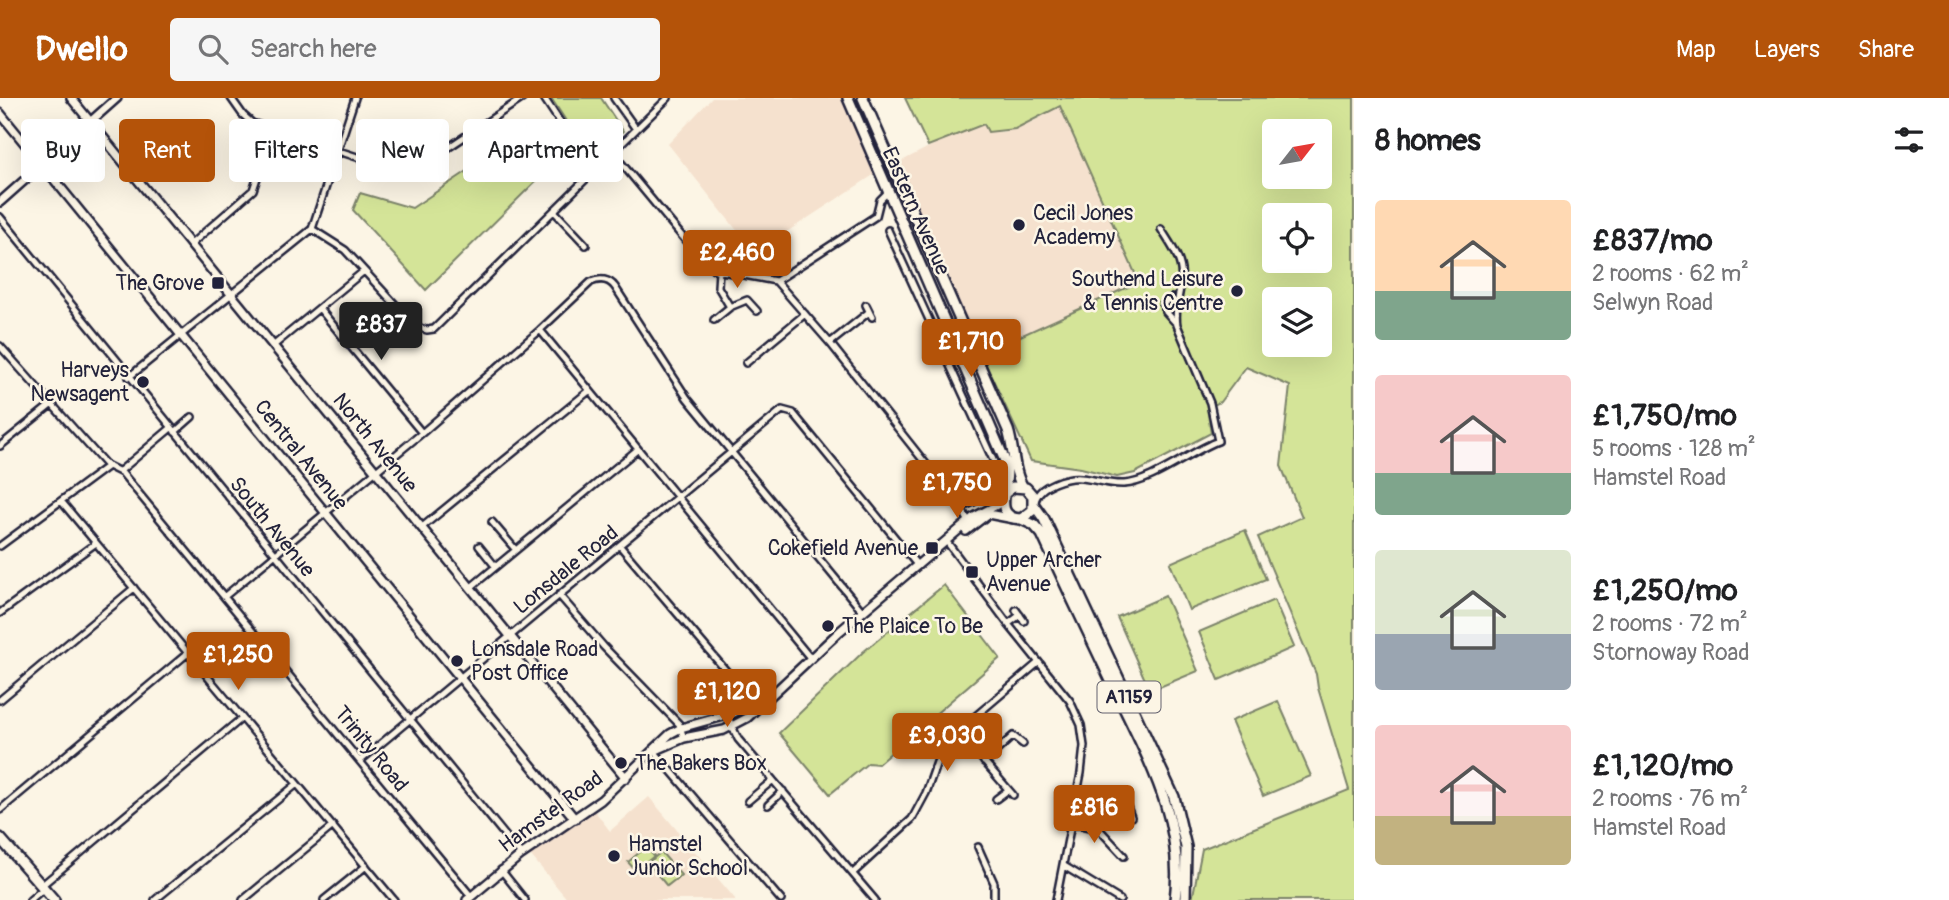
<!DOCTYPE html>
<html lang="en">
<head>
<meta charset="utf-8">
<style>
	:root { --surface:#fff; --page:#f6f6f6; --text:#202124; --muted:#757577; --accent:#b45309 }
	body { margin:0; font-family:Pangolin,sans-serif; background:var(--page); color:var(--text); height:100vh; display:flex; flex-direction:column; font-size:26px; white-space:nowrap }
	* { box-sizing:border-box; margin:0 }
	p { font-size:23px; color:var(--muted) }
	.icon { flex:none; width:38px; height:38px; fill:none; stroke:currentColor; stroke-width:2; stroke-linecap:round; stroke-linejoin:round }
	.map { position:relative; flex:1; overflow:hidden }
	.drawer { display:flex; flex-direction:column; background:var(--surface); width:595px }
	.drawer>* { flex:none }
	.banner { position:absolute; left:21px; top:21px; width:665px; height:63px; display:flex; gap:14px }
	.needle { width:46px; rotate:59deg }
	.controls { position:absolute; left:1262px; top:21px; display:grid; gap:14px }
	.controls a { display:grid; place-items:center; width:70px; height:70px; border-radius:7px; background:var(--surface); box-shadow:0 7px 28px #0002; font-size:35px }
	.price { position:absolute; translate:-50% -60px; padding:0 16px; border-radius:7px; background:var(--accent); color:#fff; font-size:23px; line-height:46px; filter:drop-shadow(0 2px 4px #0008) }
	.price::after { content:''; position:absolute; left:50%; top:42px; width:21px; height:16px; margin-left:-10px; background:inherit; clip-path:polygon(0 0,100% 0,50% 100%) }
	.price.current { background:#222; color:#fff }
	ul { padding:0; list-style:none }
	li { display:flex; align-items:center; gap:21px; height:175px; padding:0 21px }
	li span { display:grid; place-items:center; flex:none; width:196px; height:140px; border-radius:7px; color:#555 }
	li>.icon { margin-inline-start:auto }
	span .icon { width:84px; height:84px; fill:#fffc; stroke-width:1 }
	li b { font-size:30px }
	h2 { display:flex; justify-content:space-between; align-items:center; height:84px; padding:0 21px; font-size:30px }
	.tag { padding:0 24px; border-radius:7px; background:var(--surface); box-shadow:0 7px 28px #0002; font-size:24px; line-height:63px }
	.tag.current { background:var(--accent); color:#fff }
	header { display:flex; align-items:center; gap:42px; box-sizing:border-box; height:98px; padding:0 35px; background:var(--accent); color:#fff }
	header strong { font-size:33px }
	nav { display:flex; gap:38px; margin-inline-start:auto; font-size:24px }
	.search { width:490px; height:63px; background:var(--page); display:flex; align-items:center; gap:18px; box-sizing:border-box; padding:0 24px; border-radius:7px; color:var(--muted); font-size:26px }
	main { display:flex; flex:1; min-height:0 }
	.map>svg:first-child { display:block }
	.built { fill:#f5e1ce }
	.green { fill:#d4e498; stroke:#7b836a; stroke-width:2; fill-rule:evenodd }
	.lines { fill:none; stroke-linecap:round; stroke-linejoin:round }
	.minor-casing { stroke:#22223b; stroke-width:10 }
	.tertiary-casing { stroke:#22223b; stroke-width:12 }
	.primary-casing { stroke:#22223b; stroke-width:14 }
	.minor { stroke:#fcf5e5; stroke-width:5 }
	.tertiary { stroke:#fcf5e5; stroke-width:7 }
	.primary { stroke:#fcf5e5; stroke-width:9 }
	.poi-dot { fill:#22223b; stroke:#fcf5e5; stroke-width:2.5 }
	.labels { text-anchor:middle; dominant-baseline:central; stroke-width:5; stroke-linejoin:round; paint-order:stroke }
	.shield { fill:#fcf5e5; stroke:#63616e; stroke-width:2 }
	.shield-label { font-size:19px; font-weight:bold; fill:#22223b }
	.street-label { font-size:21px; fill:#22223b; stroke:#fcf5e5 }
	.poi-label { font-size:21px; fill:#22223b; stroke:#fcf5e5; text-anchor:start }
</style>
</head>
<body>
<header>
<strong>Dwello</strong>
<div class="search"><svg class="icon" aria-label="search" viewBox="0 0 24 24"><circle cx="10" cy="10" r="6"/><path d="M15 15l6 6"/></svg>Search here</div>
<nav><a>Map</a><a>Layers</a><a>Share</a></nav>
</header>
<main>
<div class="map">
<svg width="1354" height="802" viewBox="0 0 1354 802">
	<rect width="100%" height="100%" fill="#fcf5e5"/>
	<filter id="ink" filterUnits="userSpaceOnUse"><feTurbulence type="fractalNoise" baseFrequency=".0143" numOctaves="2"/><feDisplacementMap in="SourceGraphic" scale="14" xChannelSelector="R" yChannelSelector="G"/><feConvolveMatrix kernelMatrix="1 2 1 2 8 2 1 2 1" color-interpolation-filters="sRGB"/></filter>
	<g filter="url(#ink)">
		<path class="built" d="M712,0H842L875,76L788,133L747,145L668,46Z
			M1060,8L1139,184L981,256L977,249V237L970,231L934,148L933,136L927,132L898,65L946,40L985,25L988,34H1003L1032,24Z
			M649,699L736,802H568L527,753L591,708L610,733Z"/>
		<path class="green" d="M551,0H601L623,33L593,64Z
			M905,0H1354V802H1192L1202,751L1349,692L1318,590L1316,576L1258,439L1302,419L1281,368L1290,288L1246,269L1220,304L1207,310L1211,335L1135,375L1117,379L1081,370L1031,363L981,256L1139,184L1060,8L1015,31L988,34L984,26L928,48ZM1274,33H1320V79H1274ZM1274,117H1320V163H1274ZM1274,201H1320V247H1274Z
			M517,40L527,50L522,55L541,78L426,192L353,112L360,95L412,110Z
			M1245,432L1266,481L1189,512L1170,465Z
			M944,487L1000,560L878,666L868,665L830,696L779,635L863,554Z
			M1165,498L1198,573L1150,593L1117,519Z
			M1274,502L1294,549L1219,582L1199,534Z
			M1278,603L1311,678L1263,698L1231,623Z
			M646,749L654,758L636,773L628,764Z
			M661,754L681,777L667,788L648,765Z"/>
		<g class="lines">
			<g class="minor-casing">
				<path id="minor" d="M231,0L243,17L252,25L391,70L406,72L422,67L523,0
					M544,0L593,74
					M614,0L636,31
					M613,55L705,166L716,172L776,183
					M554,113L586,147
					M0,119L521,757
					M312,131L345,152L416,229L427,232L434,231L668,0
					M888,132L994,364C1000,399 985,397 961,410
					M190,147L253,92L273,32
					M719,172L718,189L730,209
					M776,183L830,245L961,410L969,424H972
					M776,183L876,118L880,102L888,94
					M866,207L872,219
					M319,210L422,335
					M714,222L730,209L747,202L757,213
					M1175,224L1166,214L1163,206L1171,200L1176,207
					M540,232L811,561
					M830,245L869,214
					M0,248L106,367L122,375L471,798
					M273,248L364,173
					M746,265L805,216
					M129,279L312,131L355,0
					M175,334L192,319
					M0,348L52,306
					M120,373L171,330
					M61,403L394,802
					M1035,403C1038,393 1045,389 1054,385C1083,372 1096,387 1124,386C1151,385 1191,353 1218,343L1210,305L1177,227C1174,211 1180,197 1181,182C1184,163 1170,146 1161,131
					M492,424L515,451
					M421,430L589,293
					M947,444L1008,526L1070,603L1081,627L1084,648L1081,675L1056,802
					M0,448L108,368
					M479,448L495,468
					M620,448L756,608
					M470,490L637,352
					M559,497L604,549L679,626L684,640
					M225,498L422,335L540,232L591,184C600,180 609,181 615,189L687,300L863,514
					M1016,512L1024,523
					M0,515L96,445
					M1008,526L1020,517
					M0,602L134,490
					M727,617L738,641L875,802
					M958,633L1013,697
					M654,653L781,802
					M360,663L782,312L793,315L918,468
					M984,664L1013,638L1023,646
					M1078,697L1126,706L1131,719
					M996,701L1008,692
					M748,703L773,682
					M768,707L783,693
					M0,712L188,555
					M1071,725L1099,731L1124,758
					M978,749L994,785V802
					M1064,768L1120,802
					M501,772L525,802
					M853,775L912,721L926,695L937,664L958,633L1038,565
					M41,788L242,620
					M30,802L43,791
					M155,802L297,686
					M243,802L333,728
					M324,802L366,768"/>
			</g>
			<g class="tertiary-casing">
				<path id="tertiary" d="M71,0L626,680
					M0,15L575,721
					M0,104L117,0
					M966,433L988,416L1014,421
					M654,653L684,640L724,632L747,620L840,533L974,419L997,407L1003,399
					M467,802L521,757L601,702L670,636L681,630L734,615L769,597"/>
			</g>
			<g class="primary-casing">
				<path id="primary" d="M848,0L1006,365C1012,384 989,420 1021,421L1033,412V398L1026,390L1013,389L1004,396
					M863,0L1008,332C1014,350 1013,375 1023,389
					M1034,407L1044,421L1174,699L1186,749L1185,802
					M1021,421L1034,427L1042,436C1066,488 1090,539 1115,591C1148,661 1185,722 1175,802
					M0,740L54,802"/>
			</g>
			<use href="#minor" class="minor"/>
			<use href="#tertiary" class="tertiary"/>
			<use href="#primary" class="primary"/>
		</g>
	</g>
	<g class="poi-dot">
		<circle cx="1019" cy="127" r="7"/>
		<rect x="211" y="178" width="14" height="14" rx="3.5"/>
		<circle cx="1237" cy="193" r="7"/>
		<circle cx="143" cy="284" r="7"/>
		<rect x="925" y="443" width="14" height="14" rx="3.5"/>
		<rect x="965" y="467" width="14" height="14" rx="3.5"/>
		<circle cx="828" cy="528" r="7"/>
		<circle cx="457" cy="563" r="7"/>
		<circle cx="621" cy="665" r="7"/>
		<circle cx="614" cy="758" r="7"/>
	</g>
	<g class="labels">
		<rect class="shield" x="1097.5" y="583.5" width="63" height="31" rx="5"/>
		<g class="shield-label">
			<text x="1129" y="599">A1159</text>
		</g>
		<g class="street-label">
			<text transform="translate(916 113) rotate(66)">Eastern Avenue</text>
			<text transform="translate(375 345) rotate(51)">North Avenue</text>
			<text transform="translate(301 357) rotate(51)">Central Avenue</text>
			<text transform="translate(272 429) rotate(51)">South Avenue</text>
			<text transform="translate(566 472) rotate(-39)">Lonsdale Road</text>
			<text transform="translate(371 651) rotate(51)">Trinity Road</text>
			<text transform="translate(551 714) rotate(-36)">Hamstel Road</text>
		</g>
		<g class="poi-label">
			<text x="1033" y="115">Cecil Jones<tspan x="1033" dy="24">Academy</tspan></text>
			<text x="1223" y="181" text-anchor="end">Southend Leisure<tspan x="1223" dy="24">&amp; Tennis Centre</tspan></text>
			<text x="204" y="185" text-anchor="end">The Grove</text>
			<text x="129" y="272" text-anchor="end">Harveys<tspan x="129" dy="24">Newsagent</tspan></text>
			<text x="918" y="450" text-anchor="end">Cokefield Avenue</text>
			<text x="986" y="462">Upper Archer<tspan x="986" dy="24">Avenue</tspan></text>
			<text x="842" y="528">The Plaice To Be</text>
			<text x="471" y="551">Lonsdale Road<tspan x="471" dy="24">Post Office</tspan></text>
			<text x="635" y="665">The Bakers Box</text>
			<text x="628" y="746">Hamstel<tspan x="628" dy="24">Junior School</tspan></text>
		</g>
	</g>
</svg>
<div class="controls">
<a><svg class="needle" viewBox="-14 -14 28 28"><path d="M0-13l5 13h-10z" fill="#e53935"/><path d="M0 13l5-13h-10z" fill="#757577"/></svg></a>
<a><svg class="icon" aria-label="locate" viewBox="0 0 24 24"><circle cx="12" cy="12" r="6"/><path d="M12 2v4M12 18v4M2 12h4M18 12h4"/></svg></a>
<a><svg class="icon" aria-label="layers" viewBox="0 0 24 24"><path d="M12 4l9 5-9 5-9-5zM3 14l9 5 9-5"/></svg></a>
</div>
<b class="price" style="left:737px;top:192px">£2,460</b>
<b class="price current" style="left:381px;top:264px">£837</b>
<b class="price" style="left:971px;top:281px">£1,710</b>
<b class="price" style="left:957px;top:422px">£1,750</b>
<b class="price" style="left:238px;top:594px">£1,250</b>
<b class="price" style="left:727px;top:631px">£1,120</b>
<b class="price" style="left:947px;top:675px">£3,030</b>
<b class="price" style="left:1094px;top:747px">£816</b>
<div class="banner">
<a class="tag">Buy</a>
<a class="tag current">Rent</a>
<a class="tag">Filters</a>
<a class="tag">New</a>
<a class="tag">Apartment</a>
</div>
</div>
<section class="drawer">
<h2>8 homes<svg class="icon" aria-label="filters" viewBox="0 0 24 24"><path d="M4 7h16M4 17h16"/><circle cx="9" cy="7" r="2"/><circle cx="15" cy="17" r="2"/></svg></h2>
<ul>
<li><span style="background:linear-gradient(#ffd9b3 65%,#7fa58c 0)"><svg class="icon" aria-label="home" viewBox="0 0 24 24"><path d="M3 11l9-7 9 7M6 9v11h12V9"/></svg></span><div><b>£837/mo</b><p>2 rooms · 62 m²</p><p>Selwyn Road</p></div></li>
<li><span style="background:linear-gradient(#f6c9c9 70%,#7fa58c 0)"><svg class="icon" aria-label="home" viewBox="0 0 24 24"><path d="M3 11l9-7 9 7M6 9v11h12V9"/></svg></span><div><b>£1,750/mo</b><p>5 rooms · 128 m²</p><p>Hamstel Road</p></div></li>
<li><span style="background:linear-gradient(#dfe7d0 60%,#9aa5b1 0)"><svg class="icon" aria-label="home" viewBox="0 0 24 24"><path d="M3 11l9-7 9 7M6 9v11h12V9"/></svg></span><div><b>£1,250/mo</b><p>2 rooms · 72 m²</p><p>Stornoway Road</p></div></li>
<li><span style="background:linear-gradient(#f6c9c9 65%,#c2b280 0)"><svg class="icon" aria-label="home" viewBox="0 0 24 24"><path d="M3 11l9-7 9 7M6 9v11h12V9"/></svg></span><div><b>£1,120/mo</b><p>2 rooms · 76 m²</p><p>Hamstel Road</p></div></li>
</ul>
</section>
</main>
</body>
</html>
